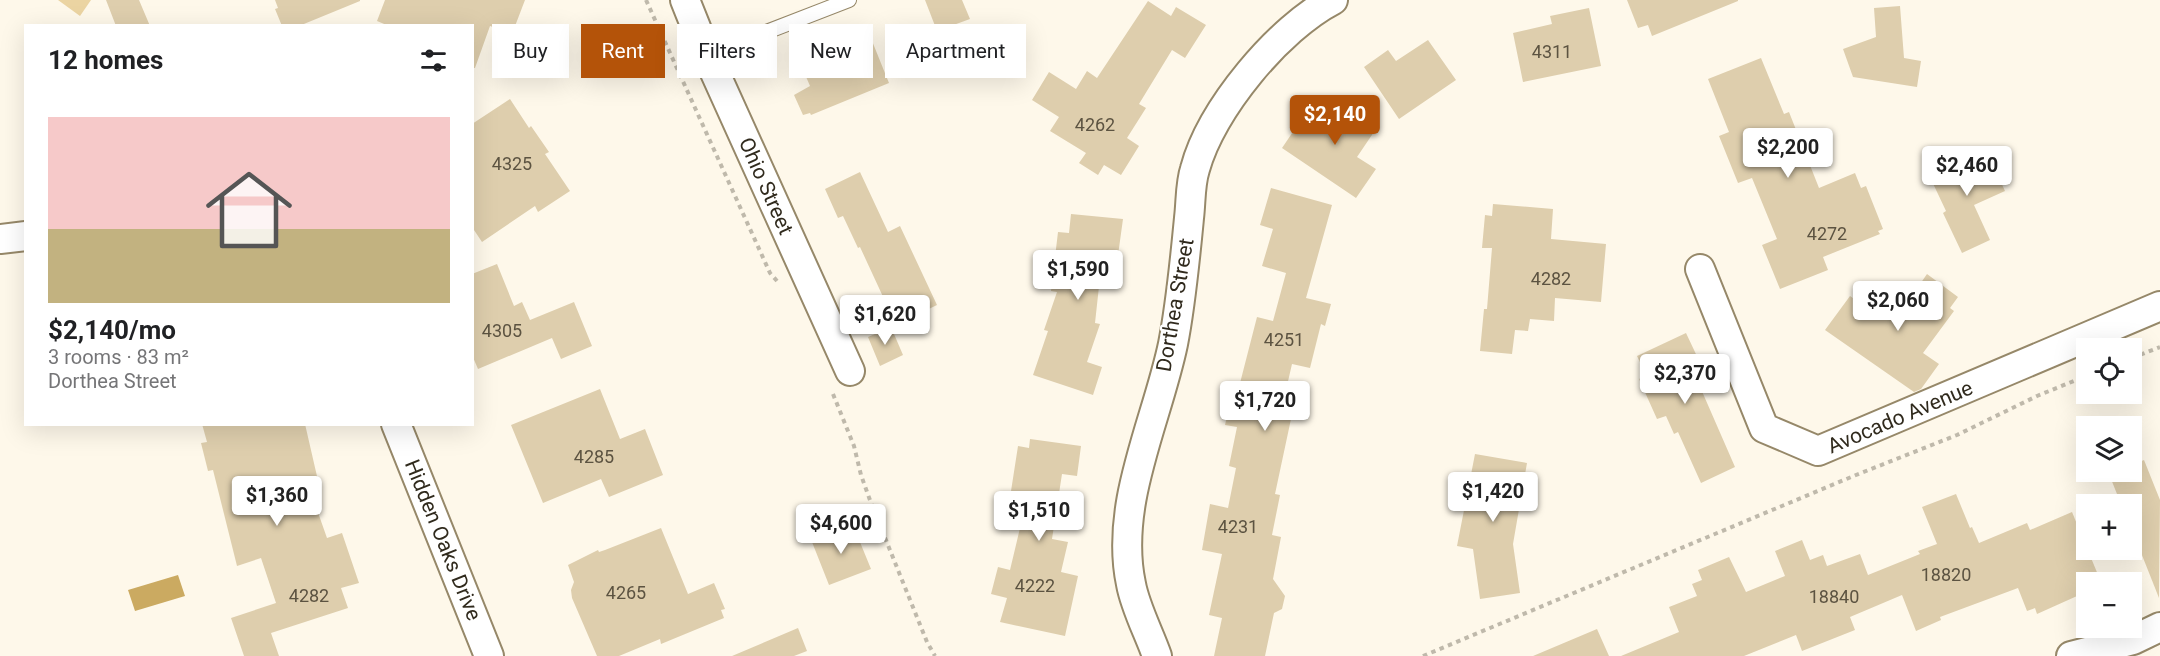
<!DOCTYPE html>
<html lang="en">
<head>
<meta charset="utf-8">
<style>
	:root { --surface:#fff; --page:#f6f6f6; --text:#202124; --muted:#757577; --line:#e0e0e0; --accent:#b45309 }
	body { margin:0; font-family:Roboto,sans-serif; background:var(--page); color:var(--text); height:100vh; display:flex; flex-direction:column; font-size:22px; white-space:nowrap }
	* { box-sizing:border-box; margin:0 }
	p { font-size:20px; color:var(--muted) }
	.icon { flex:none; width:33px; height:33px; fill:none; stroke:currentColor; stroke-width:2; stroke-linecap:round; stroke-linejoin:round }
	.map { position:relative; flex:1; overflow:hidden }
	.side { position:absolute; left:24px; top:24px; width:450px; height:402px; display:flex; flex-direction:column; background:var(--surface); border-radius:0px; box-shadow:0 6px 24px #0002 }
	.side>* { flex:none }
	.guide { position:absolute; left:492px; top:24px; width:570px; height:54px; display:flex; gap:12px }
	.controls { position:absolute; left:2076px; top:338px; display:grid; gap:12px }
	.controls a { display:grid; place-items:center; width:66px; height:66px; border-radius:0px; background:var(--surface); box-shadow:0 6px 24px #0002; font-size:30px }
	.price { position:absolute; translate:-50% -51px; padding:0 14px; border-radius:6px; background:#fff; color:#222; font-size:20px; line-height:39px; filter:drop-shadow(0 2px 3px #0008) }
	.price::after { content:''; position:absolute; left:50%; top:36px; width:18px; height:14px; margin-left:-9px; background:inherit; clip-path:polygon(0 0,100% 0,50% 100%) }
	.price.current { background:var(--accent); color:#fff }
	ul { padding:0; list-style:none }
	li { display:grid; align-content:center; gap:12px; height:318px; padding:0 24px }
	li+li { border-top:2px solid var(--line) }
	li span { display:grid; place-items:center; height:186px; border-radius:0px; color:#555 }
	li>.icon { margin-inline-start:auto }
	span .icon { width:108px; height:108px; fill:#fffc; stroke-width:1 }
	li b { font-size:26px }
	h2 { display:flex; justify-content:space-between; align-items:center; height:72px; padding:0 24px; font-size:26px }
	.pill { padding:0 21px; border-radius:0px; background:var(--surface); box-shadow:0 6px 24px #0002; font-size:21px; line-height:54px }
	.pill.current { background:var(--accent); color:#fff }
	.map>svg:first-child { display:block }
	.green { fill:#ebd4a2 }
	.water { fill:#cbaa61 }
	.building { fill:#decead }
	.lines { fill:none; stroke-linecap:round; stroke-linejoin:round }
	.lane-casing { stroke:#968869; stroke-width:16 }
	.street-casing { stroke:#968869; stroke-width:32 }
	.path { stroke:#bfb9ab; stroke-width:4; stroke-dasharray:4.5 4.5; stroke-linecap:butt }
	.lane { stroke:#fff; stroke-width:14 }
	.street { stroke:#fff; stroke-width:28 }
	.labels { text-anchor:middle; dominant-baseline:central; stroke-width:4.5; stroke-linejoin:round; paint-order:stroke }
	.number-label { font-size:18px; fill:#5c5341 }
	.street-label { font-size:21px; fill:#302a1d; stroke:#fff }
</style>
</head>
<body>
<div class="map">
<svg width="2160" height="656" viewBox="0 0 2160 656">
	<rect width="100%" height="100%" fill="#fef8ea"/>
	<path class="green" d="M58,0H91L80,16Z"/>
	<path class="water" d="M178,575L185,596L135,611L128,590Z"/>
	<path class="building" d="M106,0H139L150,26H116Z
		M275,0H360V1L299,26H282L275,9L278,8Z
		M385,0H525L512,34L490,26L475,68H472V26H389L377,21Z
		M925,0H962L970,19L937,31Z
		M1627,0H1738V1L1652,36L1648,25L1638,28Z
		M1148,1L1171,16L1176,7L1206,25L1185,58L1172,50L1139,104L1146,108L1127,138L1139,146L1121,175L1104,165L1098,175L1079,163L1086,153L1050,131L1059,117L1032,100L1049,72L1076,89L1087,71L1097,78Z
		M1900,6L1904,58L1921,61L1917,87L1853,77L1843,49L1876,37L1874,8Z
		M1589,8L1601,66L1523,82L1513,33L1552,24L1550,16Z
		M870,36L889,83L811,115L810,113L803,115L794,95L810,86L801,65Z
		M1428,40L1456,80L1399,119L1364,67L1388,50L1396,61Z
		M1761,58L1784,114L1789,112L1819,188L1855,173L1861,188L1866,186L1883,229L1878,231L1880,234L1823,257L1828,270L1780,289L1762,245L1777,239L1752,178L1738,183L1719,136L1729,132L1708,79Z
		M1336,97L1378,126L1357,157L1376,169L1356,198L1282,148L1305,114L1318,123Z
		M510,99L529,128L531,126L549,152L545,154L570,191L538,212L535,206L482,242L472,227V124Z
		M1986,150L2005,191L1974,205L1990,240L1962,253L1943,213L1946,211L1929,175Z
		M860,172L888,232L900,226L937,305L894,326L883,302L885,301L860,247L858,248L843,216L838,218L825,189Z
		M1271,188L1332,205L1306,298L1331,304L1325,326L1321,324L1310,368L1292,364L1280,416L1291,419L1275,494L1280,495L1272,535L1281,537L1273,579L1285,596L1282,609L1274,613L1265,656H1214L1222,618L1209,615L1222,554L1202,550L1210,504L1228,508L1236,468L1229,466L1237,427L1225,425L1234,385L1239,387L1257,317L1273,321L1286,273L1262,266L1273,229L1260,225Z
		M1493,204L1553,209L1551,239L1606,244L1601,302L1555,298L1554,321L1530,319L1528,331L1515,330L1512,354L1480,351L1484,309H1487L1492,248H1482L1485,215L1492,216Z
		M1071,214L1123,219L1116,270L1101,268L1095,323L1100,324L1087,362L1102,367L1093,395L1033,375L1048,331L1044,330L1057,292L1051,291L1058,232L1069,233Z
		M497,264L514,306L522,302L530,320L574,302L592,346L561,359L552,338L478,369L472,355V274Z
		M1927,274L1958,297L1950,308L1954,311L1923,353L1939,364L1921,389L1914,392L1825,330L1850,296L1877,315L1893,293L1907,303Z
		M891,327L903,355L880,366L868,337Z
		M1686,333L1703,369L1694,373L1735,467L1701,483L1678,432L1674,434L1666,416L1657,419L1639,379L1646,375L1637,356Z
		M600,389L620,439L645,429L663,475L609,497L601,479L543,503L511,425Z
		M202,424H305L319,485L309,487L327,538L342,533L359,583L341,588L348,608L271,633L279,656H244L231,618L276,603L261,558L237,566L213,470L208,471L201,443L207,442Z
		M1030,439L1081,446L1077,476L1062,474L1052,539L1068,542L1061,572L1078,576L1065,636L1000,622L1007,598L991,594L998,567L1010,570L1025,507L1009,504L1018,446L1029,448Z
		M1475,454L1527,463L1513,544L1520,593L1480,599L1473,549L1457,546Z
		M2144,460L2160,500L2159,598L2132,530V504H2121L2109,474L2117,471H2132V465Z
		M1956,494L1970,528L1972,527L1979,543L2027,523L2030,530L2072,512L2101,582H2086V592L2037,614L2035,608L2027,611L2018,588L1940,617L1941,620L1916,631L1902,595L1850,617L1855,630L1802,651L1796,635L1744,656H1621L1679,632L1669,607L1697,596L1692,584L1702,580L1698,570L1729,557L1746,592L1785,576L1775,551L1802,540L1810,560L1823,555L1827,566L1860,554L1868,575L1920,554L1918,551L1937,544L1922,507Z
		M853,525L871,569L829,585L812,542Z
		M661,528L688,594L714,583L725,609L721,610L724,618L661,644L660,639L619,656H597L572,598L571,590L574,582L568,565L598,550L599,552L605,550Z
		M798,628L807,651L794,656H732Z
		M1597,629L1609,656H1533Z"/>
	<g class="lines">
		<g class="lane-casing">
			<path id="lane" d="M707,55L849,0"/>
		</g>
		<g class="street-casing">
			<path id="street" d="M685,0L707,55L850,371
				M0,239L26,236
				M1700,269L1764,428L1818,451L2160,306
				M396,424L489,656
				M1157,656C1149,633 1135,607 1131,584C1114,504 1157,421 1173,344C1181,303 1185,260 1189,218C1191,202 1190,184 1195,169C1211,109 1279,28 1333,0
				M2071,656L2133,640L2160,627"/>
		</g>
		<path class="path" d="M646,0L770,273L777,281
			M2132,358L2160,347
			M833,394L854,446L861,475L871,503L927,642L935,656
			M1423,656L1856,475L1957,435L2037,396L2086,376"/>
		<use href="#lane" class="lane"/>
		<use href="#street" class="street"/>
	</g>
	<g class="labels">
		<g class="number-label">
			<text x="1552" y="51">4311</text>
			<text x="1095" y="124">4262</text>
			<text x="512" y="163">4325</text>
			<text x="1827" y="233">4272</text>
			<text x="1551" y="278">4282</text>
			<text x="502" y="330">4305</text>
			<text x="1284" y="339">4251</text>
			<text x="594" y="456">4285</text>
			<text x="1238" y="526">4231</text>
			<text x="1946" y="574">18820</text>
			<text x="1035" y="585">4222</text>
			<text x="626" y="592">4265</text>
			<text x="309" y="595">4282</text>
			<text x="1834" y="596">18840</text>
		</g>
		<g class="street-label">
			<text transform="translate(766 186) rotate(66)">Ohio Street</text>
			<text transform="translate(1175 305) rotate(-80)">Dorthea Street</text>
			<text transform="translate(1900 417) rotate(-23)">Avocado Avenue</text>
			<text transform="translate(443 540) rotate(68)">Hidden Oaks Drive</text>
		</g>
	</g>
</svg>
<div class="controls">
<a><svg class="icon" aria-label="locate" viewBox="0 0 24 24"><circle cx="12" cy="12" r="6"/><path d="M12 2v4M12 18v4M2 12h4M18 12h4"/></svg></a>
<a><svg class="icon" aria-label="layers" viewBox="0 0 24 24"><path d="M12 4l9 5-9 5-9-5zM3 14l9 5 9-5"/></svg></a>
<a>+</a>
<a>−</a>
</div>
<b class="price current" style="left:1335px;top:146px">$2,140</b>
<b class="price" style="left:1788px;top:179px">$2,200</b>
<b class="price" style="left:1967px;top:197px">$2,460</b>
<b class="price" style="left:1078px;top:301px">$1,590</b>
<b class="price" style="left:1898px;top:332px">$2,060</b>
<b class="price" style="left:885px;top:346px">$1,620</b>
<b class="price" style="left:1685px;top:405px">$2,370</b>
<b class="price" style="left:1265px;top:432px">$1,720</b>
<b class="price" style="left:1493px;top:523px">$1,420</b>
<b class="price" style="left:277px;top:527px">$1,360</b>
<b class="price" style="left:1039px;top:542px">$1,510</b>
<b class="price" style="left:841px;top:555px">$4,600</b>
<div class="guide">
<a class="pill">Buy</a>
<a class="pill current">Rent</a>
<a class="pill">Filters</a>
<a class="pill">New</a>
<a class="pill">Apartment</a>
</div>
<section class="side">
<h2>12 homes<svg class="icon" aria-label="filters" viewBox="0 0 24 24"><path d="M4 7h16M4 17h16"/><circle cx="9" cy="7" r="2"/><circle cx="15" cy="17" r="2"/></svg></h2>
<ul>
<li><span style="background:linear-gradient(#f6c9c9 60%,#c2b280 0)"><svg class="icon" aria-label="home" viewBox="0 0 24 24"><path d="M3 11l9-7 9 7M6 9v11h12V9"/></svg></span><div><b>$2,140/mo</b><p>3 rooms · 83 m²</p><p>Dorthea Street</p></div></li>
</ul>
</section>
</div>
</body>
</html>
